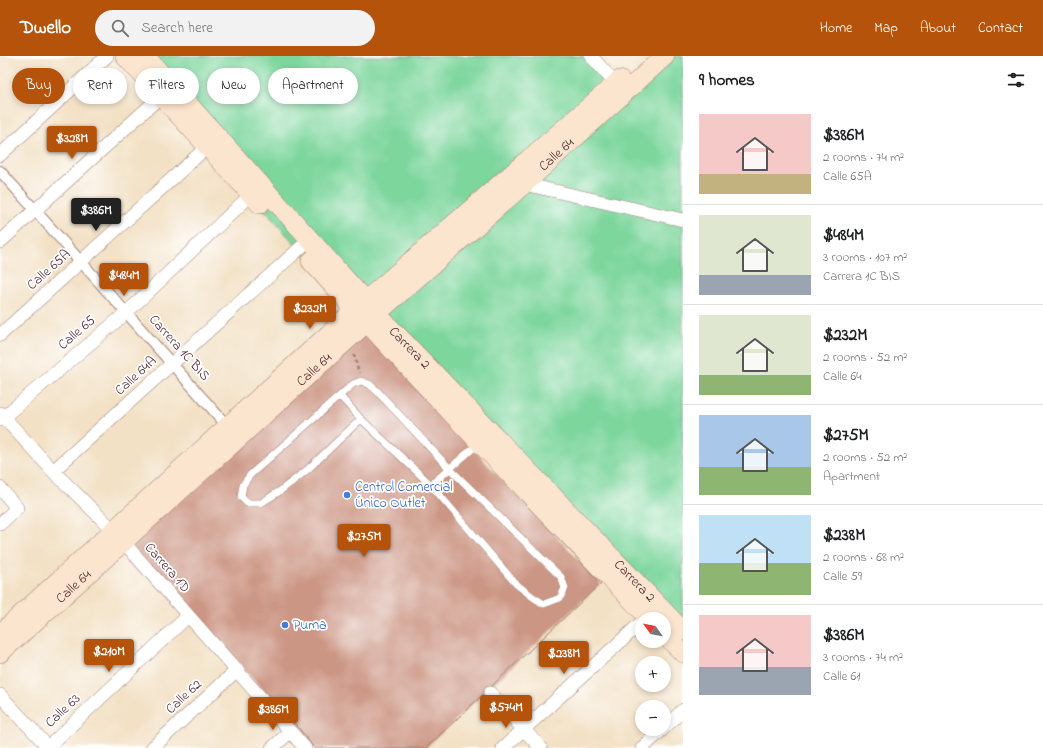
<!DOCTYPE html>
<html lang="en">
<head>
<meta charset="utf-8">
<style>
	:root { --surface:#fff; --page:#f2f2f2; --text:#202124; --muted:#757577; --line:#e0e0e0; --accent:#b45309 }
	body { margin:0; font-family:"Indie Flower",sans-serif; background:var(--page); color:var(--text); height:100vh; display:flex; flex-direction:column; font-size:15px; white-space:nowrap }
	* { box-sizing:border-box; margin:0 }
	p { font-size:13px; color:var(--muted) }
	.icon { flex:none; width:22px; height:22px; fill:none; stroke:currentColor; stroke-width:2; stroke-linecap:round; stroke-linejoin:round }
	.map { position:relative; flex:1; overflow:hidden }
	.panel { display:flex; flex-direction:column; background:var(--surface); width:360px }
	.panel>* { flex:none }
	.hud { position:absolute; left:12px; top:12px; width:380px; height:36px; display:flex; gap:8px }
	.needle { width:26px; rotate:303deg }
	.buttons { position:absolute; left:635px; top:556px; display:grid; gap:8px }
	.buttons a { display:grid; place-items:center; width:36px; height:36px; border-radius:50%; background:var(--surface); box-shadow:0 2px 6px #0003; font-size:20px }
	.price { position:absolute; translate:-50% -34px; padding:0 9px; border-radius:4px; background:var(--accent); color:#fff; font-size:13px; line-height:26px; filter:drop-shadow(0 1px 2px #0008) }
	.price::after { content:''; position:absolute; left:50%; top:24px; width:12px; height:9px; margin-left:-6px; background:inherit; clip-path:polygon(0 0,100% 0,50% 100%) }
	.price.selected { background:#222; color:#fff }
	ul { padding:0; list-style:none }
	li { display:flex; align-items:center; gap:12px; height:100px; padding:0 16px }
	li+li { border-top:1px solid var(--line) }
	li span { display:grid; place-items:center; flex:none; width:112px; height:80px; border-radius:0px; color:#555 }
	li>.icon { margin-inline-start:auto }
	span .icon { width:48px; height:48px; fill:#fffc; stroke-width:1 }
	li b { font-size:17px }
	h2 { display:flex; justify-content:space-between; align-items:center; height:48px; padding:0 16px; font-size:17px }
	.tag { padding:0 14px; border-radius:18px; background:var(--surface); box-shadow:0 2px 6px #0003; font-size:14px; line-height:36px }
	.tag.selected { background:var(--accent); color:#fff }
	header { display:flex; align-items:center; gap:24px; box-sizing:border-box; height:56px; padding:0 20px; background:var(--accent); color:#fff }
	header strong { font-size:19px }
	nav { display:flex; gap:22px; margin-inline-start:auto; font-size:14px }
	.search { width:280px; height:36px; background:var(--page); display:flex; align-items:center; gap:10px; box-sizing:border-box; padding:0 14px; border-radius:22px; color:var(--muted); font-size:15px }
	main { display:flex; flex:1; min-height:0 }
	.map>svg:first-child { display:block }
	.green { fill:#7dd69c; stroke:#647a64 }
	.building { fill:#cc9684 }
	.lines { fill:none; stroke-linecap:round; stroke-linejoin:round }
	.service-casing { stroke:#9e8078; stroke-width:8 }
	.pedestrian-casing { stroke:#9e8078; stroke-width:12 }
	.minor-casing { stroke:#9e8078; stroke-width:14 }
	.secondary-casing { stroke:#9e8078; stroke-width:20 }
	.path { stroke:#9e8078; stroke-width:2.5; stroke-dasharray:3 3; stroke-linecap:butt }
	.service { stroke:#fff; stroke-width:7 }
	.pedestrian { stroke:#fff; stroke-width:10 }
	.minor { stroke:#fff; stroke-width:13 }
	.secondary { stroke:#fce5cf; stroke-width:19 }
	.shop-dot { fill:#3f7fe0; stroke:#fff; stroke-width:1.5 }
	.labels { text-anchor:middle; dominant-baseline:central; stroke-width:3.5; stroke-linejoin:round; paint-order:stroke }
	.street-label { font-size:14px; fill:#4a1f2b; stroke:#fff }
	.shop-label { font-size:14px; fill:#366cbe; stroke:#fff; text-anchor:start }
</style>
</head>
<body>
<header>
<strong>Dwello</strong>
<div class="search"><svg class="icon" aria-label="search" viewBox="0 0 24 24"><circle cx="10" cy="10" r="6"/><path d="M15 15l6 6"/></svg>Search here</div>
<nav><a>Home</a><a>Map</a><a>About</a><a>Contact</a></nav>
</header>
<main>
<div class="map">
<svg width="683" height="692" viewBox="0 0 683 692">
	<rect width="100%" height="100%" fill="#fff"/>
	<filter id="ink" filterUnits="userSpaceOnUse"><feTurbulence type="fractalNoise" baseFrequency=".025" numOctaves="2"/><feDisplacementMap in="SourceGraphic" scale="8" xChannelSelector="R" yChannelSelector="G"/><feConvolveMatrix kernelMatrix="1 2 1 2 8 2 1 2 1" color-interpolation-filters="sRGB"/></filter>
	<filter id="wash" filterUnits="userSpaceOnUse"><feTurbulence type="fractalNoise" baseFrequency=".012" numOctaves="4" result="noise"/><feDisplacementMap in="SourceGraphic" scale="16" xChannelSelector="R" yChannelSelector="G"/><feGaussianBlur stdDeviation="0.9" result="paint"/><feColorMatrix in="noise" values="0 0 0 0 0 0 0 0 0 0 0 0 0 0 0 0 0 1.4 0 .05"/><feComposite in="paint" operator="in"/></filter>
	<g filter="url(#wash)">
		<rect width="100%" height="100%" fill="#f3e1c5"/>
		<path class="green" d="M125,0H590L615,28L355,254Z
			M666,0H683V576L377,258Z"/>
		<g id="blocks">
			<path class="building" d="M366,267L473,393L601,527L426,692H314L298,671L247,617L127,485Z"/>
		</g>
	</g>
	<g filter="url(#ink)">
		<use href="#blocks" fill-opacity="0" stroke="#9e8078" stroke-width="1"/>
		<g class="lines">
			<g class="service-casing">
				<path id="service" d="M340,340L361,363L431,429L516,528L533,541L544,548L560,542L565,532L561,521L450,413L377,335L369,328L361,325L353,328L250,419L243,429L241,441L247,447H261L280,435L307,414L361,363
					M431,429L479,387"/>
			</g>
			<g class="pedestrian-casing">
				<path id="pedestrian" d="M0,115L230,373"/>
			</g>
			<g class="minor-casing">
				<path id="minor" d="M591,0L620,33
					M0,99L107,0
					M524,128L683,164
					M0,186L161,40
					M0,279L207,91
					M0,357L53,415L113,474L305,692
					M0,364L126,257L256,134
					M53,415L309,184
					M0,432L17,452L0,468
					M490,637L541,692
					M0,639L49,692
					M664,672L683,654
					M47,692L188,560
					M152,692L237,614
					M272,692L290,676
					M503,692L642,566
					M642,692L663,673"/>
			</g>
			<g class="secondary-casing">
				<g id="secondary">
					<path d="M125,0L260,148"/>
					<path id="s1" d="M145,0L377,258L683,575"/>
					<path d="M311,205C421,328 536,445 650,563"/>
					<path d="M0,578L365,245L620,24"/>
					<path d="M664,578L683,597"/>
					<path id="s2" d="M0,597L366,267L524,128L665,0"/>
				</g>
			</g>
			<path class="path" d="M354,299L359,317"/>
			<use href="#service" class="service"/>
			<use href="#pedestrian" class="pedestrian"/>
			<use href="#minor" class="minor"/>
			<use href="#secondary" class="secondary"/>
		</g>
	</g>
	<g class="shop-dot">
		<circle cx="347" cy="439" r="4"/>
		<circle cx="285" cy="569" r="4"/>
	</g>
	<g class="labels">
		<g class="street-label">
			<text stroke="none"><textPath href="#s2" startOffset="747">Calle 64</textPath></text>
			<text transform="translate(49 214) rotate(-42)">Calle 65A</text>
			<text transform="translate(77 277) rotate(-41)">Calle 65</text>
			<text transform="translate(179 292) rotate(48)">Carrera 1C BIS</text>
			<text stroke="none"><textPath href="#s1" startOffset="394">Carrera 2</textPath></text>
			<text stroke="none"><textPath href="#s2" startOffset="423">Calle 64</textPath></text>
			<text transform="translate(136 320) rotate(-42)">Calle 64A</text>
			<text transform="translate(167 512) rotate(49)">Carrera 1D</text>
			<text stroke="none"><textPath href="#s1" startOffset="718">Carrera 2</textPath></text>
			<text stroke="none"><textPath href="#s2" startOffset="99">Calle 64</textPath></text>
			<text transform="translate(184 641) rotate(-43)">Calle 62</text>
			<text transform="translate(63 655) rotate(-43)">Calle 63</text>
		</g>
		<g class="shop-label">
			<text x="355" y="431">Centrol Comercial<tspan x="355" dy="16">Único Outlet</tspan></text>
			<text x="293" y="569">Puma</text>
		</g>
	</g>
</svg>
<div class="buttons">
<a><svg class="needle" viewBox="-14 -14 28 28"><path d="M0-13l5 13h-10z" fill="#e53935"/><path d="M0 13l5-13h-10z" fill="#757577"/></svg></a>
<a>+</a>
<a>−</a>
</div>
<b class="price" style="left:72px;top:104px">$328M</b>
<b class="price selected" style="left:96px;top:176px">$386M</b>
<b class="price" style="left:124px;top:241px">$484M</b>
<b class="price" style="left:310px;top:274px">$232M</b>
<b class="price" style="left:364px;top:502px">$275M</b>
<b class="price" style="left:109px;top:617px">$210M</b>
<b class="price" style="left:564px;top:619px">$238M</b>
<b class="price" style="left:506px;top:673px">$574M</b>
<b class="price" style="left:273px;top:675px">$386M</b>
<div class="hud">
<a class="tag selected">Buy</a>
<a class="tag">Rent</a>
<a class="tag">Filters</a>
<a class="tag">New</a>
<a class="tag">Apartment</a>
</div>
</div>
<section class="panel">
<h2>9 homes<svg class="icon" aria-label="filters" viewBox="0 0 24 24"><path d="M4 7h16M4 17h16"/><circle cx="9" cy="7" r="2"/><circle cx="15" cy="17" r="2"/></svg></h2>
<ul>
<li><span style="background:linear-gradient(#f6c9c9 75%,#c2b280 0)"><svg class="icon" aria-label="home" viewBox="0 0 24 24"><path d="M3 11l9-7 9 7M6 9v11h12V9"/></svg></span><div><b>$386M</b><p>2 rooms · 74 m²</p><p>Calle 65A</p></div></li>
<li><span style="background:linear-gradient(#dfe7d0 75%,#9aa5b1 0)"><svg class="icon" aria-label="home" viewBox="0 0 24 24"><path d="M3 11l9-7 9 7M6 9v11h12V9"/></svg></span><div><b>$484M</b><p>3 rooms · 107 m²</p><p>Carrera 1C BIS</p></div></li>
<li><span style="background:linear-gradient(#dfe7d0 75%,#8fb573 0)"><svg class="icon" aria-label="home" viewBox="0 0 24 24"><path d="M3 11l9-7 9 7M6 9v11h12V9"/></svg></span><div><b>$232M</b><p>2 rooms · 52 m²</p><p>Calle 64</p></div></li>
<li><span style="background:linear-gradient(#a9c7e8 65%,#8fb573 0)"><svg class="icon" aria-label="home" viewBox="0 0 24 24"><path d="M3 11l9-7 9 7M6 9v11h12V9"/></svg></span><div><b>$275M</b><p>2 rooms · 52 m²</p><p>Apartment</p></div></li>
<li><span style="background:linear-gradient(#bfe0f5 60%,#8fb573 0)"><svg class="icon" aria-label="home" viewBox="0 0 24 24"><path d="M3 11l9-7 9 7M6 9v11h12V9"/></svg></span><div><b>$238M</b><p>2 rooms · 68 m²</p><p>Calle 59</p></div></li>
<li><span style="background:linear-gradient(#f6c9c9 65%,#9aa5b1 0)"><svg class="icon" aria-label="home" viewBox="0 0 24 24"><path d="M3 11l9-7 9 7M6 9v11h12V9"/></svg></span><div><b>$386M</b><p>3 rooms · 74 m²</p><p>Calle 61</p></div></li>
</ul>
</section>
</main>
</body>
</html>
